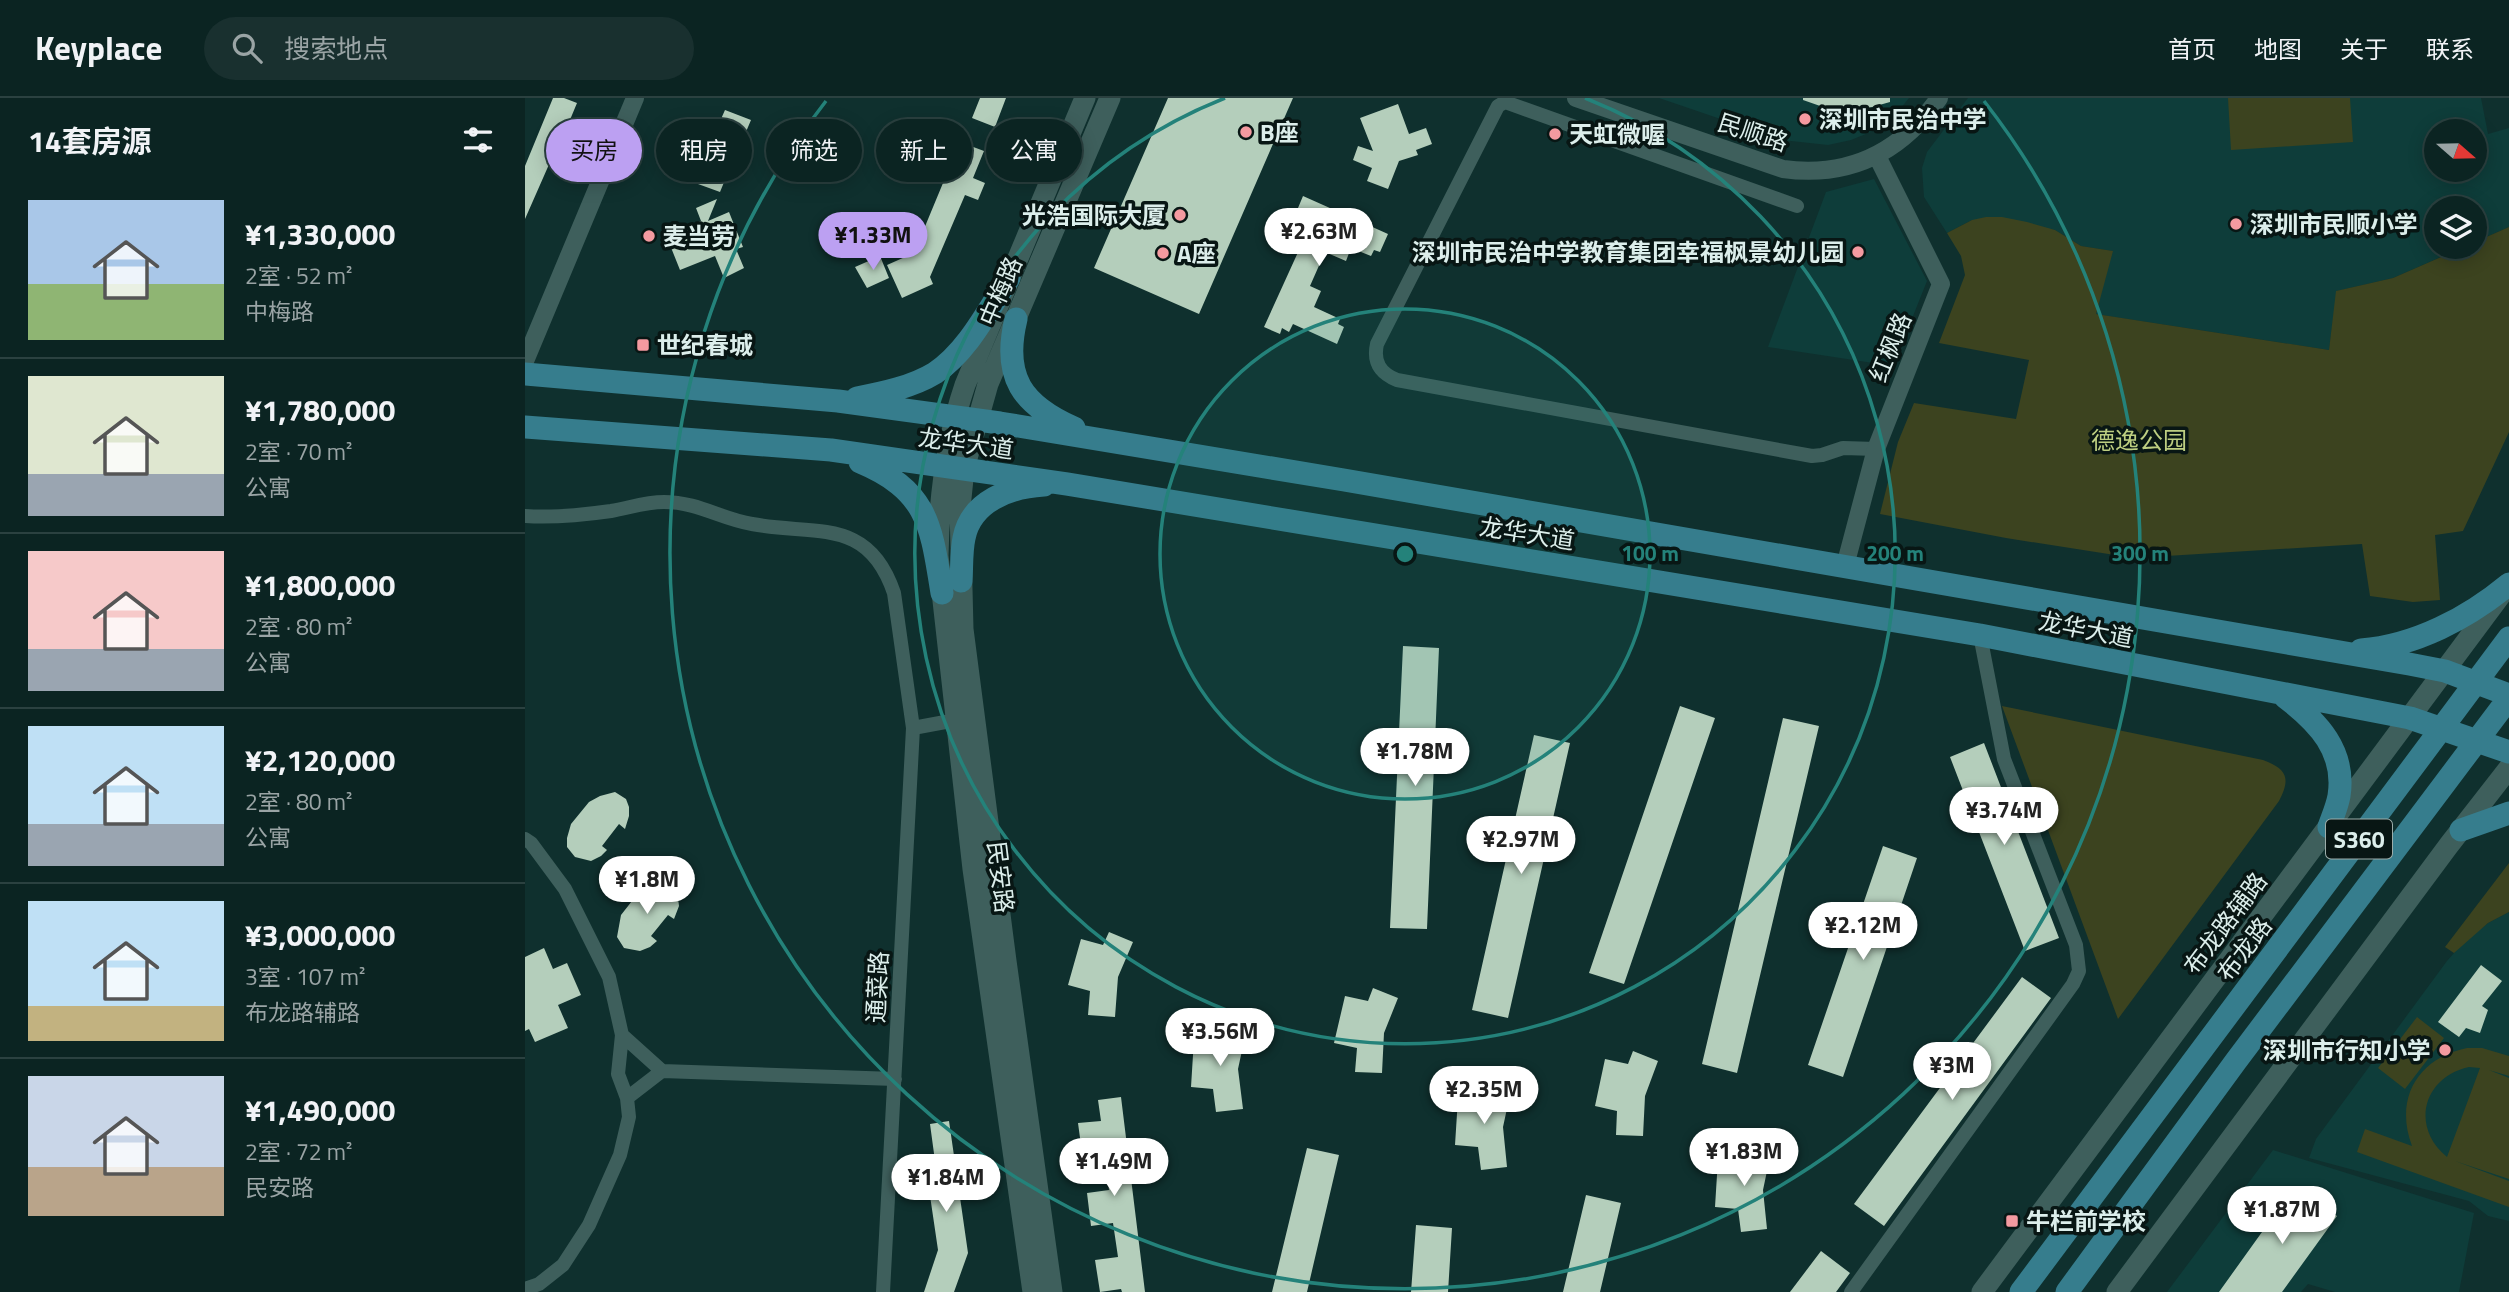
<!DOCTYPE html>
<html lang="zh">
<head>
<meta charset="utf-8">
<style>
	:root { --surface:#0b2422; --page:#19302f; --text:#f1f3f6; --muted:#9aa4a5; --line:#2b4140; --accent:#bca0f2 }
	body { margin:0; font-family:"Titillium Web","Noto Sans SC",sans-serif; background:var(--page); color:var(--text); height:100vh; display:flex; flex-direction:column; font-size:26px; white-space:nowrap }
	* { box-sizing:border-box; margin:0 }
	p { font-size:23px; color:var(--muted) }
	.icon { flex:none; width:38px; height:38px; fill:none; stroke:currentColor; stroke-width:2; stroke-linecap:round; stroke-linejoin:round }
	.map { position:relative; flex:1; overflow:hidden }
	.details { display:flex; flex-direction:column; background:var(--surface); width:525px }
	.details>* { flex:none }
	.top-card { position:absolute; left:21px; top:21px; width:665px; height:63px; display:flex; gap:14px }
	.needle { width:46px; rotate:110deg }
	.buttons { position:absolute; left:1899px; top:21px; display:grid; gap:14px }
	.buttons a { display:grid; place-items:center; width:63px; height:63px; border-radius:50%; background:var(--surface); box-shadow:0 4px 18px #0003,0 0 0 2px var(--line); font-size:35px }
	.price { position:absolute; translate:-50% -60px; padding:0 16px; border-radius:24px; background:#fff; color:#222; font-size:23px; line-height:46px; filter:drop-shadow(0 2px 4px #0008) }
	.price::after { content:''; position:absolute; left:50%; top:42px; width:21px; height:16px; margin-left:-10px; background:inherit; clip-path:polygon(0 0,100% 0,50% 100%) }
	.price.current { background:var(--accent); color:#111 }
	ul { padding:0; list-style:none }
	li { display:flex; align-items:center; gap:21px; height:175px; padding:0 28px }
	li+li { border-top:2px solid var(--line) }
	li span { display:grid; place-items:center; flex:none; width:196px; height:140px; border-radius:0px; color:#555 }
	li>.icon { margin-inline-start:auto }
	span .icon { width:84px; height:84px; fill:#fffc; stroke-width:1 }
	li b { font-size:30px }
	h2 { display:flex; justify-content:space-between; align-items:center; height:84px; padding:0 28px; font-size:30px }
	.chip { padding:0 24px; border-radius:32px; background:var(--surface); box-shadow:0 4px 18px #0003,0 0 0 2px var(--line); font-size:24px; line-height:63px }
	.chip.current { background:var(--accent); color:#111 }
	header { display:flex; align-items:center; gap:42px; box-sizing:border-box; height:98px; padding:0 35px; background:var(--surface); border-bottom:2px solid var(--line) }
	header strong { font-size:33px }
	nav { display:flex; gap:38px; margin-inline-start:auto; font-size:24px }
	.search { width:490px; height:63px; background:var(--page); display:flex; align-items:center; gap:18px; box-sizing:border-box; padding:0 24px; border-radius:38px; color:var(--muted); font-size:26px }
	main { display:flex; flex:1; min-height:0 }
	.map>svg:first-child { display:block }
	.built { fill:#0e3d3a; fill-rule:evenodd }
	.green { fill:#3c431f; fill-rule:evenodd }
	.building { fill:#b4cebb }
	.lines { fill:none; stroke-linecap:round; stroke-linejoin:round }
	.minor { stroke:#3e5f5c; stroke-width:14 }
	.tertiary { stroke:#3e5f5c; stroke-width:18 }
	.secondary { stroke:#3e5f5c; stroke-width:21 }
	.primary { stroke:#367d8d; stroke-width:23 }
	.ring { fill:none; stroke:#24827a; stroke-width:3.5 }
	.poi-dot { fill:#f49aa0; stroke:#081614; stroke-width:2.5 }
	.labels { text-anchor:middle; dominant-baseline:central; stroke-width:7; stroke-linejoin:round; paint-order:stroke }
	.shield { fill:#081614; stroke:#9cadaa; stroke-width:2 }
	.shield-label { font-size:23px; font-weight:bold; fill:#dceeeb }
	.poi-label { font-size:24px; font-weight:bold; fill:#dceeeb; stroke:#081614; text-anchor:start }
	.street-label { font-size:24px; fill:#dceeeb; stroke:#081614 }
	.park-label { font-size:24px; fill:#bdce81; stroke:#081614 }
	.centre { fill:#24827a; stroke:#081614; stroke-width:3.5 }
	.ring-label { font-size:21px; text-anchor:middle; font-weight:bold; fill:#24827a; stroke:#081614; stroke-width:7; stroke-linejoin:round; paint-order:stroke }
</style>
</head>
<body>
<header>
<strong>Keyplace</strong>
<div class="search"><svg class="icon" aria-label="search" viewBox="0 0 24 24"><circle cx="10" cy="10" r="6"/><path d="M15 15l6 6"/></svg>搜索地点</div>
<nav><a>首页</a><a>地图</a><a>关于</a><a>联系</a></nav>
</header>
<main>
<section class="details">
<h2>14套房源<svg class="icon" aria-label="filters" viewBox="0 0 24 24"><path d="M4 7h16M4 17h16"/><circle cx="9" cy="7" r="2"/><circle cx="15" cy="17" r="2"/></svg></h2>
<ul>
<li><span style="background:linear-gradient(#a9c7e8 60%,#8fb573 0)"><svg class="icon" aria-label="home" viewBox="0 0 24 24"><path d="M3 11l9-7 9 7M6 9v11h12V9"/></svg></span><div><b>¥1,330,000</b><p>2室 · 52 m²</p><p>中梅路</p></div></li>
<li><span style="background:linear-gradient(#dfe7d0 70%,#9aa5b1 0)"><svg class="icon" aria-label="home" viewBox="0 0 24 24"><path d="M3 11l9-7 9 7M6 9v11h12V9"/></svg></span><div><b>¥1,780,000</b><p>2室 · 70 m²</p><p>公寓</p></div></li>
<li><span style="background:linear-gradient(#f6c9c9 70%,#9aa5b1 0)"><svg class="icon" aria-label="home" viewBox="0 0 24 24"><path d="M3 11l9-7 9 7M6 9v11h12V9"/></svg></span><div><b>¥1,800,000</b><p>2室 · 80 m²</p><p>公寓</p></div></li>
<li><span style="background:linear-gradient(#bfe0f5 70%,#9aa5b1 0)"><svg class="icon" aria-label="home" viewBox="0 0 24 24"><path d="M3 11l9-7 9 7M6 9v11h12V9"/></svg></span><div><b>¥2,120,000</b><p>2室 · 80 m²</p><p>公寓</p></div></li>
<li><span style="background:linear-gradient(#bfe0f5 75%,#c2b280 0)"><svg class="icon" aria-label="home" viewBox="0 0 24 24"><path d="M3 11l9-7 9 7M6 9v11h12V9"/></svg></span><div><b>¥3,000,000</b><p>3室 · 107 m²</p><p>布龙路辅路</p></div></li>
<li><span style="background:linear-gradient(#c9d6e8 65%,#b9a48a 0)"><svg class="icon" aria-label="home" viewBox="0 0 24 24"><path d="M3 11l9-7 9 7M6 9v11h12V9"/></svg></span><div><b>¥1,490,000</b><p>2室 · 72 m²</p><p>民安路</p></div></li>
</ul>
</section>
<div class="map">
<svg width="1984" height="1194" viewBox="0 0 1984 1194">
	<rect width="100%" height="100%" fill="#0f302e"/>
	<path class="built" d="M1134,0H1384L1375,11L1353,31L1326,42L1303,47L1257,42Z
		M1443,0H1956L1963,36L1984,30V129L1950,144V110H1911V149H1939L1868,180L1812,193L1804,252L1570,216L1587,153L1556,148L1530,132L1447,122L1422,135L1399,99L1397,70L1402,54ZM1911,33H1950V72H1911Z
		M1349,81L1402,183L1368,268L1243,249L1301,94Z
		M1984,814V1123L1963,1118L1944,1103L1784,1060L1791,1041L1922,863L1937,846L1963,825Z
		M1748,1052L1949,1115L1934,1194H1810L1783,1186L1776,1194H1642Z"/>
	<path class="green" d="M1703,0H1825L1828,44L1706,52Z
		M1461,119H1477L1502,124L1530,132L1556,148L1588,153L1571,216L1804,252L1811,193L1868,180L1939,149H1950V144L1984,129V334L1938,433L1910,437L1915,502L1888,504L1845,498L1837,446L1609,460L1481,440L1355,416L1373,344L1389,305L1491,321L1504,262L1414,245L1440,177L1436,158L1422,135L1447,122Z
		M1477,608L1738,662C1762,671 1766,680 1754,703L1593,921Z
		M1984,765V814L1963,825L1929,855L1920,849Z
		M1892,919L1919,940L1880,991L1853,970Z
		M1942,950H1957L1984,958V978L1964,972L1984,980V1081L1930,1063L1984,1083V1109L1832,1054L1840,1031L1887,1048C1869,1000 1893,960 1942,950ZM1944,969L1955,970L1922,1059C1885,1029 1898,979 1944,969Z"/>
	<path class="building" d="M28,0H39L52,5L42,29L53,33L46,51L33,46L0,121V68Z
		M455,0H481L470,29L447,20Z
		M643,0H768L674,216L569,170Z
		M1278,0H1365V4L1333,13H1323L1321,17L1278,2Z
		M873,6L884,36L901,30L907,46L891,52L893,57L874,63L863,91L842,83L847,70L828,62L833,48L848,53L835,20Z
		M200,12L226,22L215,48L227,53L220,70L207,65L195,94L173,86L177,77L172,75Z
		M435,44L459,53L448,80L460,85L453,102L440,97L405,179L408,186L377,200L362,167L389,155Z
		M778,98L863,136L855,154L849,152L846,158L826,150L821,163L800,154L785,188L796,193L789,209L815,221L813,226L819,229L812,246L768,226L764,234L757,230L755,236L739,229L784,130L768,122Z
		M192,101L183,123L204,114L218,149L211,151L219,170L199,180L190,158L155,172L141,137L176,123L171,110Z
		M355,158L364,180L342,190L330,169Z
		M878,548L914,550L902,831L865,830Z
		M1155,608L1190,620L1099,886L1064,875Z
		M1258,620L1294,628L1212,975L1177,966Z
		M1009,637L1045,645L983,920L947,912Z
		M1459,645L1534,840L1500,853L1425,659Z
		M90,694L101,701L104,709V718L100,731L94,726L77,748L82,752L76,758L66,763L50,759L42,749V740L46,726L64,704L75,698Z
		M1358,748L1392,760L1318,979L1283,967Z
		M139,785L150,792L153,800L154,808L149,821L143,817L126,838L132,843L125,849L115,853L99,850L92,839L96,817L114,794L124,788Z
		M584,834L608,844L593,879L590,919L563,917L565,893L543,887L556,841L578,847Z
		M19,850L28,871L42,865L56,897L33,907L43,930L10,944L4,931L0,933V859Z
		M1956,867L1977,883L1957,908L1963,912L1955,935L1941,930L1934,939L1913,924Z
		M1497,879L1526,900L1359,1128L1329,1106Z
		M848,890L873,900L859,935L857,975L830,974L832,950L809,945L820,898L843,903Z
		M695,929L721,934L713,971L718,1011L691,1014L688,991L666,989L669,941L692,943Z
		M1108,953L1133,963L1120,998L1118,1038L1091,1037L1092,1013L1070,1008L1080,961L1103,966Z
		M959,987L986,992L978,1029L982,1069L956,1072L953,1049L930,1047L933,1000L956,1001Z
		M596,999L620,1194H597L596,1191L575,1194L570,1162L593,1159L588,1125L566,1128L562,1095L584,1092L580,1059L558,1062L553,1025L576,1023L573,1002Z
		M424,1023L443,1155L429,1194H399L413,1152L403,1084L409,1083L407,1064L410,1063L405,1026Z
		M1220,1049L1246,1054L1238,1092L1242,1131L1216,1134L1213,1111L1190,1109L1193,1061L1217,1063Z
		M782,1050L814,1057L782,1194H747Z
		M1770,1088L1812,1118L1757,1194H1694Z
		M1061,1097L1096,1105L1075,1194H1038Z
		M891,1127L927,1130L923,1194H886Z
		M1296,1153L1325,1175L1311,1194H1265Z"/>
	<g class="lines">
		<path class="minor" d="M1272,108L980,4L973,8L852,246C848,264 855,275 872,282L1287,358L1297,357L1318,350L1351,351
			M0,418C28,420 58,417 86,413C104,410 120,404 139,404C173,404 196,421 227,426C290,438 343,418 369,495L388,630
			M0,741L6,745L40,791L84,879L97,937L93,976L102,1000L104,1019L95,1057L64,1127L38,1167L14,1186L0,1191
			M97,937L137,973
			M102,1000L137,973L370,981
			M358,1194L388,630L431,622
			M1326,1194L1548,886L1554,873L1551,847L1479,661L1455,537"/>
		<path class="tertiary" d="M1051,0L1258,71C1325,80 1376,54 1414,0
			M0,263L110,0
			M1320,468L1351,351L1416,186L1352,58"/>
		<path class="secondary" d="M508,1194L448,771L413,458C414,399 421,343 440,287L560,0
			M527,1194L481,863L438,531L435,410L439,371L463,286L585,0
			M1457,1194L1978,494
			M1592,1194L1924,747L1984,670"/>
		<path class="primary" d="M491,221C477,279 497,307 549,330
			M0,276L313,303L475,325L819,382L1884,566L1920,573L1984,597
			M332,300C358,295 387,289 410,275C443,253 463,212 484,180
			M0,329L306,352L542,386L1455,537L1885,620L1984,654
			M335,364C404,393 406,428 417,495
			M436,483C437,469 436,454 439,440C446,403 485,389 519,387
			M1836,552C1890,548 1943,520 1984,486
			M1760,599C1793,624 1821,653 1814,698C1812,709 1807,720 1804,729
			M1936,732L1984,715
			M1496,1194L1984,540
			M1542,1194L1711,963L1984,600"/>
	</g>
	<circle cx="880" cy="456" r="245" fill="#24827a" fill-opacity=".12"/>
	<g class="ring">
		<circle cx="880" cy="456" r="245"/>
		<path d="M1060 0A490 490 0 1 1 700 0"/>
		<path d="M1459 3A735 735 0 1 1 301 3"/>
	</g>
	<g class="poi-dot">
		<circle cx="1280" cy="21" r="7"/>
		<circle cx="721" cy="34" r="7"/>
		<circle cx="1030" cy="36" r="7"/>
		<circle cx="655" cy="117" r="7"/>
		<circle cx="1711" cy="126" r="7"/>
		<circle cx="124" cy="138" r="7"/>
		<circle cx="1333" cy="154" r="7"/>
		<circle cx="638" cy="155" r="7"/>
		<rect x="111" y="240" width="14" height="14" rx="3.5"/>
		<circle cx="1920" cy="952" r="7"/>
		<rect x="1480" y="1116" width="14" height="14" rx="3.5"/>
	</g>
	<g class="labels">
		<rect class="shield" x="1801" y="721.5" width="66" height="39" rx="5"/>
		<g class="shield-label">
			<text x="1834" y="741">S360</text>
		</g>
		<g class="poi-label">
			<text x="1294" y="21">深圳市民治中学</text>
			<text x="735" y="34">B座</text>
			<text x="1044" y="36">天虹微喔</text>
			<text x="641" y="117" text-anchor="end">光浩国际大厦</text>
			<text x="1725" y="126">深圳市民顺小学</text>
			<text x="138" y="138">麦当劳</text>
			<text x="1319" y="154" text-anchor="end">深圳市民治中学教育集团幸福枫景幼儿园</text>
			<text x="652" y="155">A座</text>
			<text x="132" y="247">世纪春城</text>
			<text x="1906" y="952" text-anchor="end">深圳市行知小学</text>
			<text x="1501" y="1123">牛栏前学校</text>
		</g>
		<g class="street-label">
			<text transform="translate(1228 34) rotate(18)">民顺路</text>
			<text transform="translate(475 193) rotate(-67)">中梅路</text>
			<text transform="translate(1365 249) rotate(-68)">红枫路</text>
			<text transform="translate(441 345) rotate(8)">龙华大道</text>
			<text transform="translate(1002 435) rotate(9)">龙华大道</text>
			<text transform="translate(1561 531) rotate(11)">龙华大道</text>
			<text transform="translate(476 779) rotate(83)">民安路</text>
			<text transform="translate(1700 825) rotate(-53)">布龙路辅路</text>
			<text transform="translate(1719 851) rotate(-53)">布龙路</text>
			<text transform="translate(352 889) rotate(-87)">通菜路</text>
		</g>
		<g class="park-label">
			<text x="1614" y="342">德逸公园</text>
		</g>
	</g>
	<circle cx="880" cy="456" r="10" class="centre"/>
	<g class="ring-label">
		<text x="1125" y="463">100 m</text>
		<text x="1370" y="463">200 m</text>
		<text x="1615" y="463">300 m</text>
	</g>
</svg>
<div class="buttons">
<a><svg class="needle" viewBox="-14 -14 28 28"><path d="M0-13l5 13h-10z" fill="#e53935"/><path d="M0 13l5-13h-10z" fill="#9aa4a5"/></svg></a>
<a><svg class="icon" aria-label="layers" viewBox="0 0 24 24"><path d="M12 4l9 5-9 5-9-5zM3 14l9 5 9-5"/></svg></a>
</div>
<b class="price" style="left:794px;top:170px">¥2.63M</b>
<b class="price current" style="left:348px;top:174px">¥1.33M</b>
<b class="price" style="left:890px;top:690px">¥1.78M</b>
<b class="price" style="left:1479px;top:749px">¥3.74M</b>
<b class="price" style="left:996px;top:778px">¥2.97M</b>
<b class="price" style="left:122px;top:818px">¥1.8M</b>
<b class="price" style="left:1338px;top:864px">¥2.12M</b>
<b class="price" style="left:695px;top:970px">¥3.56M</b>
<b class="price" style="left:1427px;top:1004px">¥3M</b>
<b class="price" style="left:959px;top:1028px">¥2.35M</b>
<b class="price" style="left:1219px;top:1090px">¥1.83M</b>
<b class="price" style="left:589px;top:1100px">¥1.49M</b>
<b class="price" style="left:421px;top:1116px">¥1.84M</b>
<b class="price" style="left:1757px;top:1148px">¥1.87M</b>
<div class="top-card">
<a class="chip current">买房</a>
<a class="chip">租房</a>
<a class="chip">筛选</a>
<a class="chip">新上</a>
<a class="chip">公寓</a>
</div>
</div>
</main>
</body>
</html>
